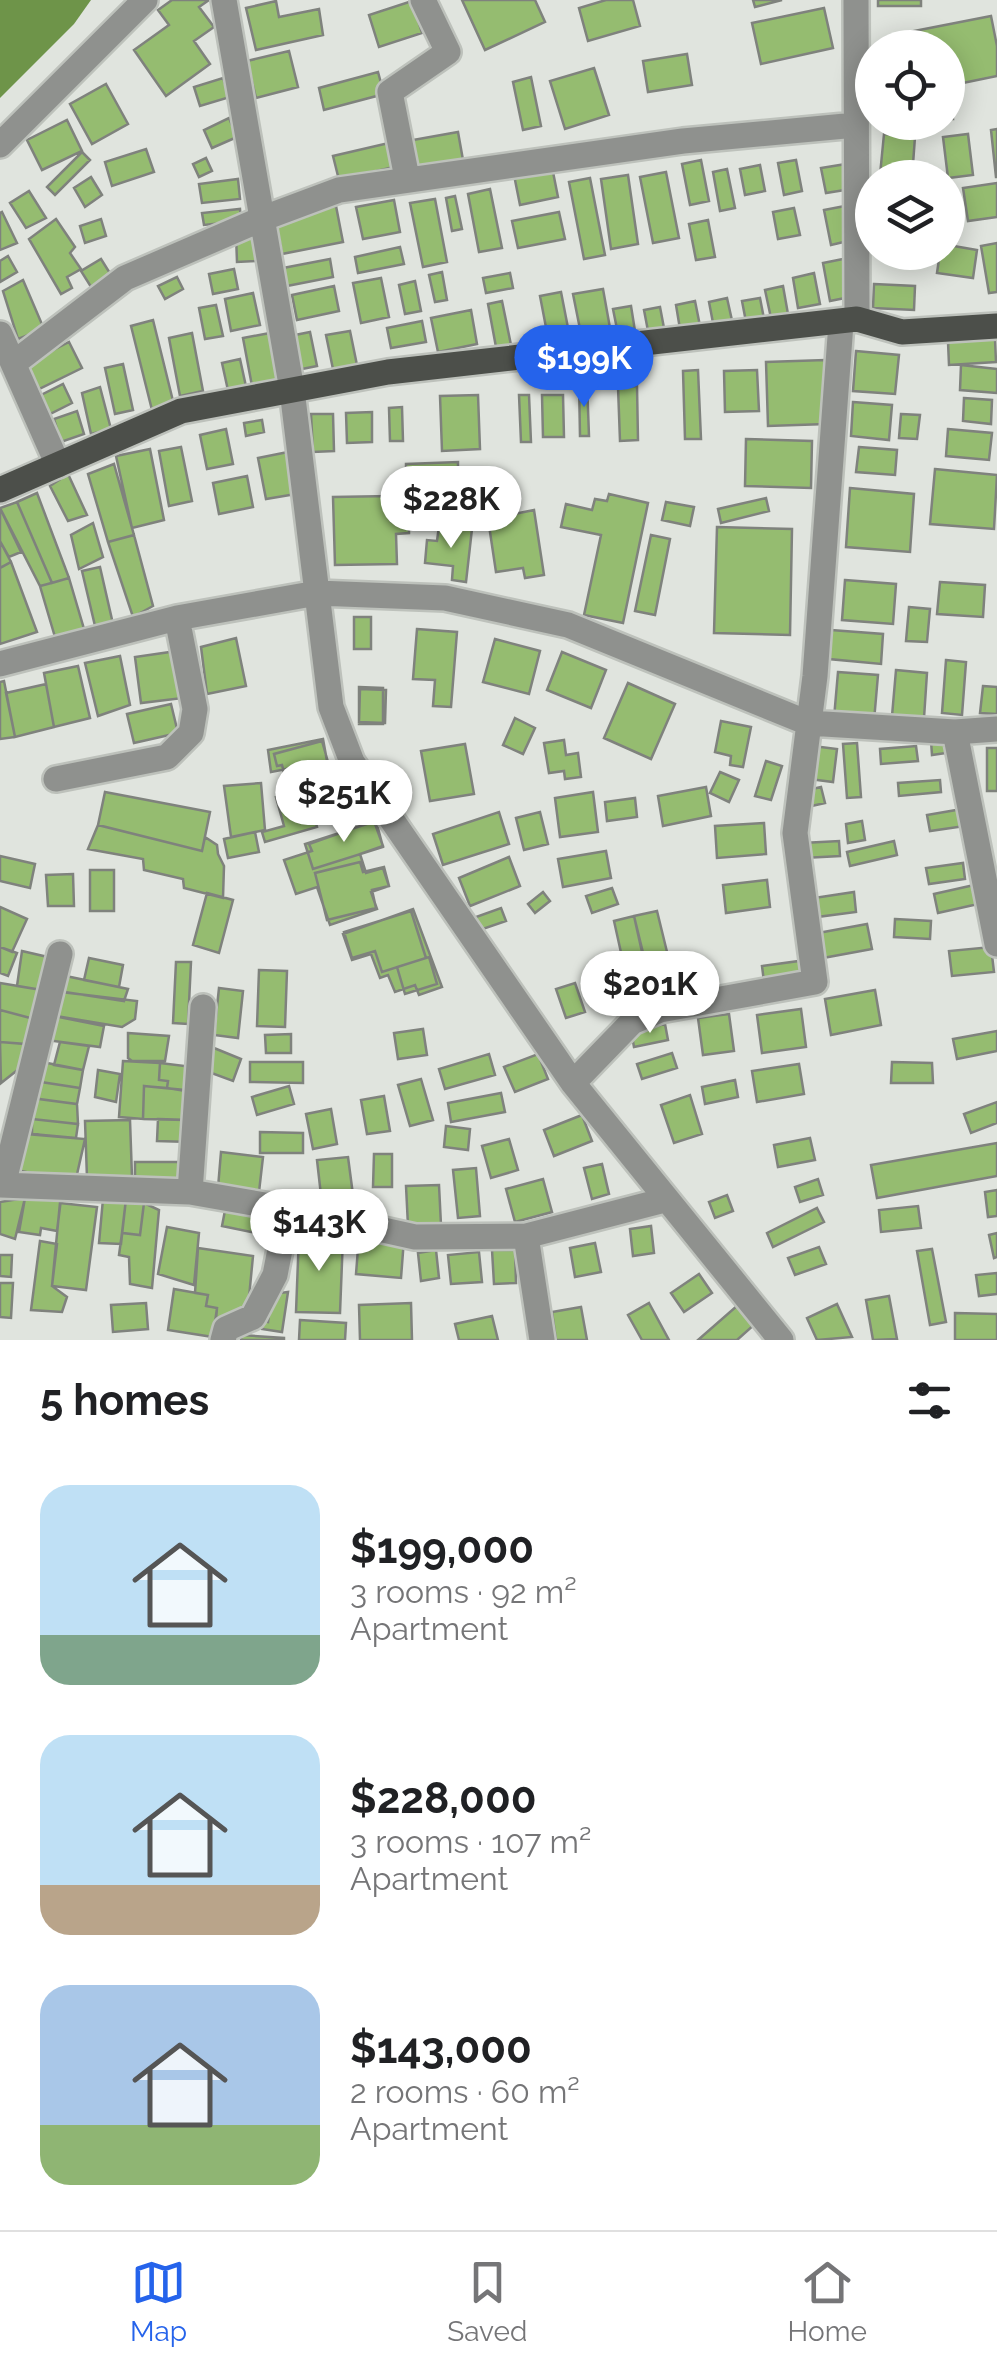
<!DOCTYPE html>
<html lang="en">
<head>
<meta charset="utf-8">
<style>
	:root { --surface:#fff; --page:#f6f6f6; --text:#202124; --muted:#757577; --line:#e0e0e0; --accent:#2563eb }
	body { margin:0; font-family:Raleway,sans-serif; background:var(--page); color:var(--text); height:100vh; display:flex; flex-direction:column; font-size:38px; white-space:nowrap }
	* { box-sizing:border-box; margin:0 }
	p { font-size:32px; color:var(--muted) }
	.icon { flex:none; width:55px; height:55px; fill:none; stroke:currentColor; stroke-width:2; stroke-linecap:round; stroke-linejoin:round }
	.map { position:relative; height:1340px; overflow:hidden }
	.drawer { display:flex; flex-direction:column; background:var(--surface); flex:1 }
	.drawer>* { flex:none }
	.buttons { position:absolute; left:855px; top:30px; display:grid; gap:20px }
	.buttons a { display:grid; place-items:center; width:110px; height:110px; border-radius:50%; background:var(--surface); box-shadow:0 5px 25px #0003; font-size:50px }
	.price { position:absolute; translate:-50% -85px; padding:0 22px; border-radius:35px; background:#fff; color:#222; font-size:32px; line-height:65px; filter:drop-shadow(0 2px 5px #0008) }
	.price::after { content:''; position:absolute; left:50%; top:60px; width:30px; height:22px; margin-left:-15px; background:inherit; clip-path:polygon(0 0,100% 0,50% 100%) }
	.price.selected { background:var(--accent); color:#fff }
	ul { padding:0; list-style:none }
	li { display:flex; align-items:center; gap:30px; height:250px; padding:0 40px }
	li span { display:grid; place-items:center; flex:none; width:280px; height:200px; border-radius:30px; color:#555 }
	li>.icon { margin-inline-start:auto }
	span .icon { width:120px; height:120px; fill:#fffc; stroke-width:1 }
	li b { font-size:42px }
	h2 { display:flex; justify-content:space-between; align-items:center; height:120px; padding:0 40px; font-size:42px }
	.menu { display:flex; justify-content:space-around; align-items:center; height:140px; border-top:2px solid var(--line); background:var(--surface); font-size:28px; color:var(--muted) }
	.menu a { display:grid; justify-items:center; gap:5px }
	.menu .selected { color:var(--accent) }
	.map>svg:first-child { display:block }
	.water { fill:#6e9449 }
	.building { fill:#95bc70; stroke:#7f827d; stroke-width:2.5 }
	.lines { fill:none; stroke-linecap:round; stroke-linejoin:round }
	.minor-casing { stroke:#bdc1bb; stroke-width:30 }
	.major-casing { stroke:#bdc1bb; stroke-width:30 }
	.minor { stroke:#8f918e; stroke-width:25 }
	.major { stroke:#4c4f4a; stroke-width:25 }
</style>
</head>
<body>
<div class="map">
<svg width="997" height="1340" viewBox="0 0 997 1340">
	<rect width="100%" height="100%" fill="#e0e4de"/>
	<path class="water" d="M0,0H91L74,24L0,98Z"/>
	<path class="building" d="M172,0H209L199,7L214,27L194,41L210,64L166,96L134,50L169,25L158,10Z
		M462,0H535L545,22L485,50Z
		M606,0H633L640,26L588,41L579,8Z
		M753,0H782L755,7Z
		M878,0H921V6H878Z
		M276,1L279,17L319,9L323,35L256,50L246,8Z
		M412,1L422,33L379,47L369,15Z
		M824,8L833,48L761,64L752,23Z
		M991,16L997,46V76L953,85L948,70V48H907L904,33Z
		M289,51L298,87L256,98L247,61Z
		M687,54L692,85L648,92L643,61Z
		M594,68L609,115L565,129L550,81Z
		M378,72L384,94L324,110L319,88Z
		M531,77L541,126L523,130L513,82Z
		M223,78L230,97L200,106L194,87Z
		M106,84L128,124L92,144L70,104Z
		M948,89H950L953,119H948Z
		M229,118L237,137L212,148L204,130Z
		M67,120L82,151L42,170L27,140Z
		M997,129V177H996L991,130Z
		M458,132L463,160L417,168L413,140Z
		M884,134L915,137L912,178L880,175Z
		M968,134L973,175L948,178L943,137Z
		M393,142L398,166L339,180L333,156Z
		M146,149L154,172L112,186L105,162Z
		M82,152L90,160L55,195L47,187Z
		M206,158L212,171L199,177L193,164Z
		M701,160L709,201L690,205L682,164Z
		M796,160L802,191L784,195L778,163Z
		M846,164L851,189L826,193L821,168Z
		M760,165L765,191L745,195L740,169Z
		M552,167L558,197L520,205L514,175Z
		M727,169L735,208L720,211L713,172Z
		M666,172L679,238L653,243L640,177Z
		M628,175L638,244L611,249L601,179Z
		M91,177L102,195L85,207L74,188Z
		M590,178L605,255L584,259L569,182Z
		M238,179L240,199L202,203L199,184Z
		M997,183V217L968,221L963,188Z
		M490,189L502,248L479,252L468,194Z
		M29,191L46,218L26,228L10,203Z
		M455,196L462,229L452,231L446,198Z
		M948,198L953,232L948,233Z
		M435,199L447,262L423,267L410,203Z
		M394,200L400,232L363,239L356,207Z
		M336,206L343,242L282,254L275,218Z
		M845,206L852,240L831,245L824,210Z
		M794,208L800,235L778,239L773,212Z
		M240,209L241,221L204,225L202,213Z
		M2,212L17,243L0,250V213Z
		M559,212L565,239L518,248L512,221Z
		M56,219L75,247L70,253L81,269L67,277L72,288L61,294L29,239Z
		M101,219L106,236L85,243L80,226Z
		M708,220L715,257L696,260L689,224Z
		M256,234L257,261L237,262L236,235Z
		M997,243V292L989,293L981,246Z
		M948,245L977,250L973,278L937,273L940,252H948Z
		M400,247L404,264L358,273L355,257Z
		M8,256L17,272L0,282V261Z
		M101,259L113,278L93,290L81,271Z
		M330,259L333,277L287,286L283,268Z
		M843,259L850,297L830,301L823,263Z
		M234,269L238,289L213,294L209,274Z
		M442,272L447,300L435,302L429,275Z
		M510,273L513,288L486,293L483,278Z
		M814,273L820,304L798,308L793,278Z
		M177,277L183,289L165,299L158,286Z
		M381,278L389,317L361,323L353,283Z
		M23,280L44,329L18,339L3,291Z
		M415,281L421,311L405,314L399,285Z
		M874,284L915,286L914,310L873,308Z
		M334,286L339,311L297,320L292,295Z
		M783,286L788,314L771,318L765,290Z
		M603,289L610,328L581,334L573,294Z
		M561,292L570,338L549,343L540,296Z
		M253,293L260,325L231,331L225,299Z
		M727,298L733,325L714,328L709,302Z
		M760,298L765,324L747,327L742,301Z
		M502,301L511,345L496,347L488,304Z
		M695,301L700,326L680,329L676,305Z
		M216,305L223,336L205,339L199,308Z
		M631,306L635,331L618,334L613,309Z
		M660,307L664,328L648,331L644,310Z
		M471,310L477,344L438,352L431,318Z
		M153,320L174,405L152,410L131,326Z
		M422,321L426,342L391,348L387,328Z
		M350,331L358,370L334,374L326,335Z
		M275,332L284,380L252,386L243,338Z
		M310,332L317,366L297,370L290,336Z
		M192,333L203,391L180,396L169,338Z
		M995,339L996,362L949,365L948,342Z
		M69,342L82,368L39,389L26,364Z
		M856,351L899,355L895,394L853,391Z
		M240,359L247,391L229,395L222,363Z
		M825,360L826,424L768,426L766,362Z
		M123,364L133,410L115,414L105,368Z
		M961,365L997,369V393L960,390Z
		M698,370L701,439H685L683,371Z
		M757,370L759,411L725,412L724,371Z
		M579,382H587L589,436H580Z
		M63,384L72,403L48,415L39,396Z
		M637,386L638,440L620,441L618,387Z
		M100,387L111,429L91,434L82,393Z
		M478,395L480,449L442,451L440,396Z
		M519,395H529L531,442H521Z
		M542,395H563L564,437H543Z
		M964,398L992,400L991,424L963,421Z
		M853,402L892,405L889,440L851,436Z
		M402,407L403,441H390L389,408Z
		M77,411L84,434L61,442L54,419Z
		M372,412V442L347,443L346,413Z
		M311,414H333L334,451L313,452Z
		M901,414L920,415L917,439L899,438Z
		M262,420L264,432L246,436L244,423Z
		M226,429L233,464L207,469L200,435Z
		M948,429L992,433L989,460L946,456Z
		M746,439L812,441L811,488L745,486Z
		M181,447L192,501L169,506L159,451Z
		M859,447L897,450L895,475L856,472Z
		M150,449L164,520L132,528L116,456Z
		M288,452L296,494L266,499L258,458Z
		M458,462V470L406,472V464Z
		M114,464L134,535L108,542L88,474Z
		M935,469L997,475L994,529L930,524Z
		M68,474L87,515L68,521L50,486Z
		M247,476L253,507L219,514L213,483Z
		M850,488L914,494L910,552L846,547Z
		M37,493L69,578L52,583L17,502Z
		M609,494L648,503L623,623L584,615L601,535L561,527L566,504L592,510L595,499L607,501Z
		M390,496L391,521H409V533L396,534L397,564L335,565L333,497Z
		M766,498L769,511L721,523L718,509Z
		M17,502L52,583L40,586L0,508Z
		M666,502L694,507L690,526L662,520Z
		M0,508L21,552L9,557L0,541Z
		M513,509L514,514L534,510L544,575L525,578L523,568L496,572L487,512Z
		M93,523L103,557L79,569L71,535Z
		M439,526L472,529L466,582L452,580L453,566L425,563L427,540L437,541Z
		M717,527L792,529L790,635L714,633Z
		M134,535L153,606L133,617L108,542Z
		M651,535L670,539L655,615L635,611Z
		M0,541L11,562L0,568Z
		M11,562L37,632L0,644V568Z
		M100,567L113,624L96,630L82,571Z
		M69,578L84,629L55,637L40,586Z
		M845,580L896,584L893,624L842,620Z
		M940,582L985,585L983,617L937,614Z
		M909,607L930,609L927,642L906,641Z
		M354,617H371V649H354Z
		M417,629L457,632L451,707L433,706L435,680L413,679Z
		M831,630L883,634L881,664L829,659Z
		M236,638L246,686L207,694L201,647Z
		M495,639L540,651L529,694L483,682Z
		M177,651L183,698L141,703L135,657Z
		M562,652L606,670L591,708L547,690Z
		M120,656L130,705L98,716L85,663Z
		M946,660L966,662L962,715L942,713Z
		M78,666L90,718L54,727L44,673Z
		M896,670L927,673L924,718L892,716Z
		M838,672L878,675L874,721L834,718Z
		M4,681L15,737L0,739V682Z
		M628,683L675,704L651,759L604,738Z
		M46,684L54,727L15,737L6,693Z
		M983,686L997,687V714L980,713Z
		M359,687L383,688V724H359Z
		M360,689L386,690L385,723L359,722Z
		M171,704L178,733L134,743L127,714Z
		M515,718L535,728L523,754L503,745Z
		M721,721L751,727L743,767L730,765L731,756L715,752Z
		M323,739L327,761L271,772L268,750Z
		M952,739L953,752L932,755L931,741Z
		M564,740L566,755L578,753L581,777L565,779L564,771L549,773L544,743Z
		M322,741L328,762L316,765L324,794L333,791L337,806L313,812L317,827L265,842L262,832L284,826L276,797L308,788L303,768L284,773L282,765L277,766L274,754Z
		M857,743L861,797L847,798L843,744Z
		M465,744L474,794L430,801L421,751Z
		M813,746L837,749L833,782L809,779Z
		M916,746L918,761L881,764L880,749Z
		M987,748H997V791H987Z
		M766,761L782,766L771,800L755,796Z
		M720,772L739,780L729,802L710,793Z
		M940,780L941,792L899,796L898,783Z
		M261,783L265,830L231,837L224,786Z
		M706,787L711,816L663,826L658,796Z
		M821,787L825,803L807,807L803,791Z
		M105,792L210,812L202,851L98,825Z
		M593,792L598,832L560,837L555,798Z
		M635,798L637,817L607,821L605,802Z
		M962,809L965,826L930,831L927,815Z
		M499,812L509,844L443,865L433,834Z
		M540,812L548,844L524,850L516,818Z
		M374,821L383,846L360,854L366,873L383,868L389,886L371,892L377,909L330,925L317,887L296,894L284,860L312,851L309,844Z
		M376,821L383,847L313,869L305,844Z
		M862,821L865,840L848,843L846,824Z
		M764,823L766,854L717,858L715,826Z
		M98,825L202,851L205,837L217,845L218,854L224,866L223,898L184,888L183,879L144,870L143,859L88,849Z
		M255,832L259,852L228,858L224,839Z
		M839,841L840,856L804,858L803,843Z
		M894,841L897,855L850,866L847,852Z
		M606,851L611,878L563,887L558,859Z
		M0,856L35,864L30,888L0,881Z
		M509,857L520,886L470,906L459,878Z
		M360,862L363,872L384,867L389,886L372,890L376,908L327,920L315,873Z
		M963,863L965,879L929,884L926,868Z
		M90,870H114V911H90Z
		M73,874L74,906H48L46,875Z
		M767,880L770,907L726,913L723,885Z
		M974,885L978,904L938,913L934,894Z
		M612,888L618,904L592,913L586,896Z
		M543,892L550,901L535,913L528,904Z
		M854,892L856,912L817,917L814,898Z
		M207,893L233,900L219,953L193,945Z
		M0,907L27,919L12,952L0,947Z
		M501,908L506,921L480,930L476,917Z
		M413,909L442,987L419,995L415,985L395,992L388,975L380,978L371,954L352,960L343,934Z
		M411,911L426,958L382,972L375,951L352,958L344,932Z
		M657,911L668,956L645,961L634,916Z
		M634,916L642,952L622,957L614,921Z
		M895,919L931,921L930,939L894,937Z
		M867,924L872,949L823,958L818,933Z
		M0,947L17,953L8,976L0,973Z
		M991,947L994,972L952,976L949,951Z
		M22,951L52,958L42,990L17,986Z
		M429,957L437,984L405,994L397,967Z
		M89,958L123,965L119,987L84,980Z
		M799,961L802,976L764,982L762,966Z
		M176,962H191L188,1024L173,1023Z
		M259,970L287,971L285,1027L257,1026Z
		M713,972L717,986L682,995L678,981Z
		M61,975L128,989L124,1001L58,991Z
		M0,983L42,990L34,1019L0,1010Z
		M575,983L585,1012L566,1018L556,989Z
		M219,988L243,991L238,1038L214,1035Z
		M875,990L881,1025L831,1035L825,999Z
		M61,992L137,1001L135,1019L122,1027L56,1016Z
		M801,1009L806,1047L762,1053L757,1015Z
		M0,1010L34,1019L25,1044L0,1042Z
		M729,1014L734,1051L703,1055L698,1018Z
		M49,1015L104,1026L100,1047L46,1040Z
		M665,1024L668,1040L634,1047L631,1031Z
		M423,1029L427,1055L398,1059L394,1033Z
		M997,1031V1051L957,1059L953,1039Z
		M128,1033L169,1036L165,1061H132L128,1058Z
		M291,1034V1053H266L265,1035Z
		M0,1042L25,1044L20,1068L1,1083Z
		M60,1042L89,1046L83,1070L54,1065Z
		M214,1048L241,1059L233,1081L206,1071Z
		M672,1053L677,1068L642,1079L637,1064Z
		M489,1054L495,1075L445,1089L439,1069Z
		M538,1054L548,1079L515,1092L504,1067Z
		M37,1061L83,1070L80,1088L41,1082Z
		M123,1061L160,1063L159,1080L168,1081L167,1088L144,1086L143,1119L119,1117Z
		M250,1062H303V1083L250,1082Z
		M892,1062L932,1063L933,1083H891Z
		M160,1063L193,1067L192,1092L167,1088L168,1081L159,1080Z
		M799,1064L804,1094L757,1102L752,1071Z
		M98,1070L120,1074L116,1102L95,1097Z
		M421,1079L433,1120L410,1126L398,1085Z
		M735,1080L738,1097L705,1104L702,1087Z
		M41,1082L80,1088L77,1104L38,1099Z
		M144,1086L184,1090L185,1120L143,1119Z
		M289,1086L294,1104L257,1115L252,1097Z
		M501,1093L505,1112L451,1122L448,1103Z
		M690,1095L702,1134L674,1143L661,1105Z
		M384,1096L390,1131L367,1134L361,1100Z
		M32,1098L77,1104L78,1124L32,1119Z
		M997,1102V1123L971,1133L964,1114Z
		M331,1109L337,1144L313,1149L306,1114Z
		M582,1115L592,1141L554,1156L544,1130Z
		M32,1119L78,1124L76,1138L32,1134Z
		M158,1119L190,1120V1142L157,1141Z
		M130,1120L132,1177L87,1178L85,1121Z
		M446,1126L470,1129L468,1150L444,1147Z
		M260,1132L303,1133V1153H260Z
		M26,1134L85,1139L75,1183L17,1170Z
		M810,1138L815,1160L778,1167L774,1145Z
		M509,1139L518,1170L491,1178L482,1146Z
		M997,1143V1176L877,1198L871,1165Z
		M221,1152L263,1157L259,1192L218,1188Z
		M374,1154H392V1187H373Z
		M348,1157L355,1210L323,1213L317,1160Z
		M135,1162H188V1183L135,1182Z
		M602,1164L609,1194L592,1199L584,1168Z
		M476,1168L480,1216L458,1218L453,1170Z
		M543,1179L552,1212L515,1222L506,1189Z
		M818,1179L823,1195L800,1202L795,1187Z
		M439,1185L441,1225L408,1226L406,1186Z
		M997,1190V1216L988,1217L985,1192Z
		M727,1195L733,1211L715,1218L709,1202Z
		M25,1198L61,1199L57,1231L41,1228L40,1235L19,1232Z
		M25,1198L15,1239L0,1234V1202Z
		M103,1199H126L121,1244L99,1243Z
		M126,1199L144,1203L140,1235L122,1233Z
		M227,1200L262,1207L256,1233L222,1226Z
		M60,1203L97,1207L86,1290L52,1286Z
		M144,1203L159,1210L152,1288L130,1284L129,1257L119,1255L122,1233L140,1235Z
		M918,1206L921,1228L881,1232L879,1210Z
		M817,1208L824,1222L773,1247L767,1233Z
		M651,1226L654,1253L633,1256L630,1229Z
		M167,1227L199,1233L194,1285L158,1274Z
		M997,1233V1257L994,1258L989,1235Z
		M299,1235L343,1237L340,1313L296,1312Z
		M359,1236L404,1239L401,1278L356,1274Z
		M40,1241L57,1244L52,1286L67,1297L62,1312L31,1310Z
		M595,1243L601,1272L575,1277L570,1248Z
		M819,1247L826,1264L795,1275L788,1258Z
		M198,1248L253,1256L247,1318L216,1320L217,1308L206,1306L208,1295L195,1293Z
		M932,1249L946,1322L930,1325L917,1251Z
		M436,1250L439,1278L421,1281L418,1253Z
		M492,1250H515L516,1283L494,1284Z
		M479,1252L482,1282L451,1284L448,1255Z
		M0,1255H12L11,1277L0,1276Z
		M997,1273V1294L979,1296L976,1275Z
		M699,1274L712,1293L684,1312L671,1293Z
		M0,1283H13L11,1318L0,1317Z
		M174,1289L208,1295L206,1306L217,1308L213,1337L168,1330Z
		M288,1292L282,1332L262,1329L263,1321L268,1322L272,1294Z
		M889,1296L897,1339L873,1340L866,1300Z
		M146,1303L148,1329L113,1332L111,1305Z
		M411,1303L412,1340H360L359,1305Z
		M649,1303L669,1340H642L628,1315Z
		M837,1304L852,1337L817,1340L807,1318Z
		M738,1305L755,1324L737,1340H698Z
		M581,1307L587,1340H556L552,1312Z
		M955,1313L997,1314V1340H955Z
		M492,1316L498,1340H459L455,1324Z
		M300,1320L346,1323L345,1340H299Z
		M241,1335L284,1338V1340H241Z"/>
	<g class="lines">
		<g class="minor-casing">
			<path id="minor" d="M224,0L292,390L331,707L352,762L573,1083L781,1340
				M856,0L857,319
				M0,145L145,0
				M407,178L390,92L448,52L423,0
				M0,334L58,465
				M14,363L125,278L264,218L339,190L683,141L856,125
				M0,664L177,618L317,593L445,598L568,625L808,723L955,732L997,729
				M955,732L997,944
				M56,779L167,757L191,733L195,709L177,618
				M573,1083L632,1022L660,1010L815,982L795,833L815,676L841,323
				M0,1185L190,1192L288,1209L415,1237L526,1236L665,1200
				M3,1185L60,954
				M190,1192L203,1007
				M526,1236L542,1340
				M223,1340L226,1329L253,1317L275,1275L288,1209"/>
		</g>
		<g class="major-casing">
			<path id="major" d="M0,490L181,411L388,372L857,319L902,332L997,326"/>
		</g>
		<use href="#minor" class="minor"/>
		<use href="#major" class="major"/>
	</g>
</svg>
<div class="buttons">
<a><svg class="icon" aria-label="locate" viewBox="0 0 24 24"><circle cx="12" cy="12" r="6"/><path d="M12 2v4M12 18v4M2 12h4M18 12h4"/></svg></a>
<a><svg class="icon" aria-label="layers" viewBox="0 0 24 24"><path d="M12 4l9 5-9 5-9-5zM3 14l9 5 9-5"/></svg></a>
</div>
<b class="price selected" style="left:584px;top:410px">$199K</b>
<b class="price" style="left:451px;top:551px">$228K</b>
<b class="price" style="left:344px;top:845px">$251K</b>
<b class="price" style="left:650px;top:1036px">$201K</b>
<b class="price" style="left:319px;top:1274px">$143K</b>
</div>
<section class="drawer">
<h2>5 homes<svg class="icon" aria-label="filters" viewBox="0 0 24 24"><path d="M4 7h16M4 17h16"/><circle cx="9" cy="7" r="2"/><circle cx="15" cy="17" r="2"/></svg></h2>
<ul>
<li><span style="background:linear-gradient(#bfe0f5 75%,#7fa58c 0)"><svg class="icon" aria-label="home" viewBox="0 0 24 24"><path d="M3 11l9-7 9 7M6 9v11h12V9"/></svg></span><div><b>$199,000</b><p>3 rooms · 92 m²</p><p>Apartment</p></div></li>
<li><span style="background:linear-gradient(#bfe0f5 75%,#b9a48a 0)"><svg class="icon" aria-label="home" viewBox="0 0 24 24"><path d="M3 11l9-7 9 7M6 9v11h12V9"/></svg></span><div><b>$228,000</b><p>3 rooms · 107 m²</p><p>Apartment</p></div></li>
<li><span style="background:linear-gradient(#a9c7e8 70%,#8fb573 0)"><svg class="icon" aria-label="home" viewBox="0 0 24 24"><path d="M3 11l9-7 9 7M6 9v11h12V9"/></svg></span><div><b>$143,000</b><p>2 rooms · 60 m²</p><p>Apartment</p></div></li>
</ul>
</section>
<nav class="menu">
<a class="selected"><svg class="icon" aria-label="map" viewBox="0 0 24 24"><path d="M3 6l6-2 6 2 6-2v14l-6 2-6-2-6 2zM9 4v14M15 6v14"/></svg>Map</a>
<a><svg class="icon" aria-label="saved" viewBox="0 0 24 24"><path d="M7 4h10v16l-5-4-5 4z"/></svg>Saved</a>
<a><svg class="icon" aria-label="home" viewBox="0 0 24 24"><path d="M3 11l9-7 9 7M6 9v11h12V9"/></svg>Home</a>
</nav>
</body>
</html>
